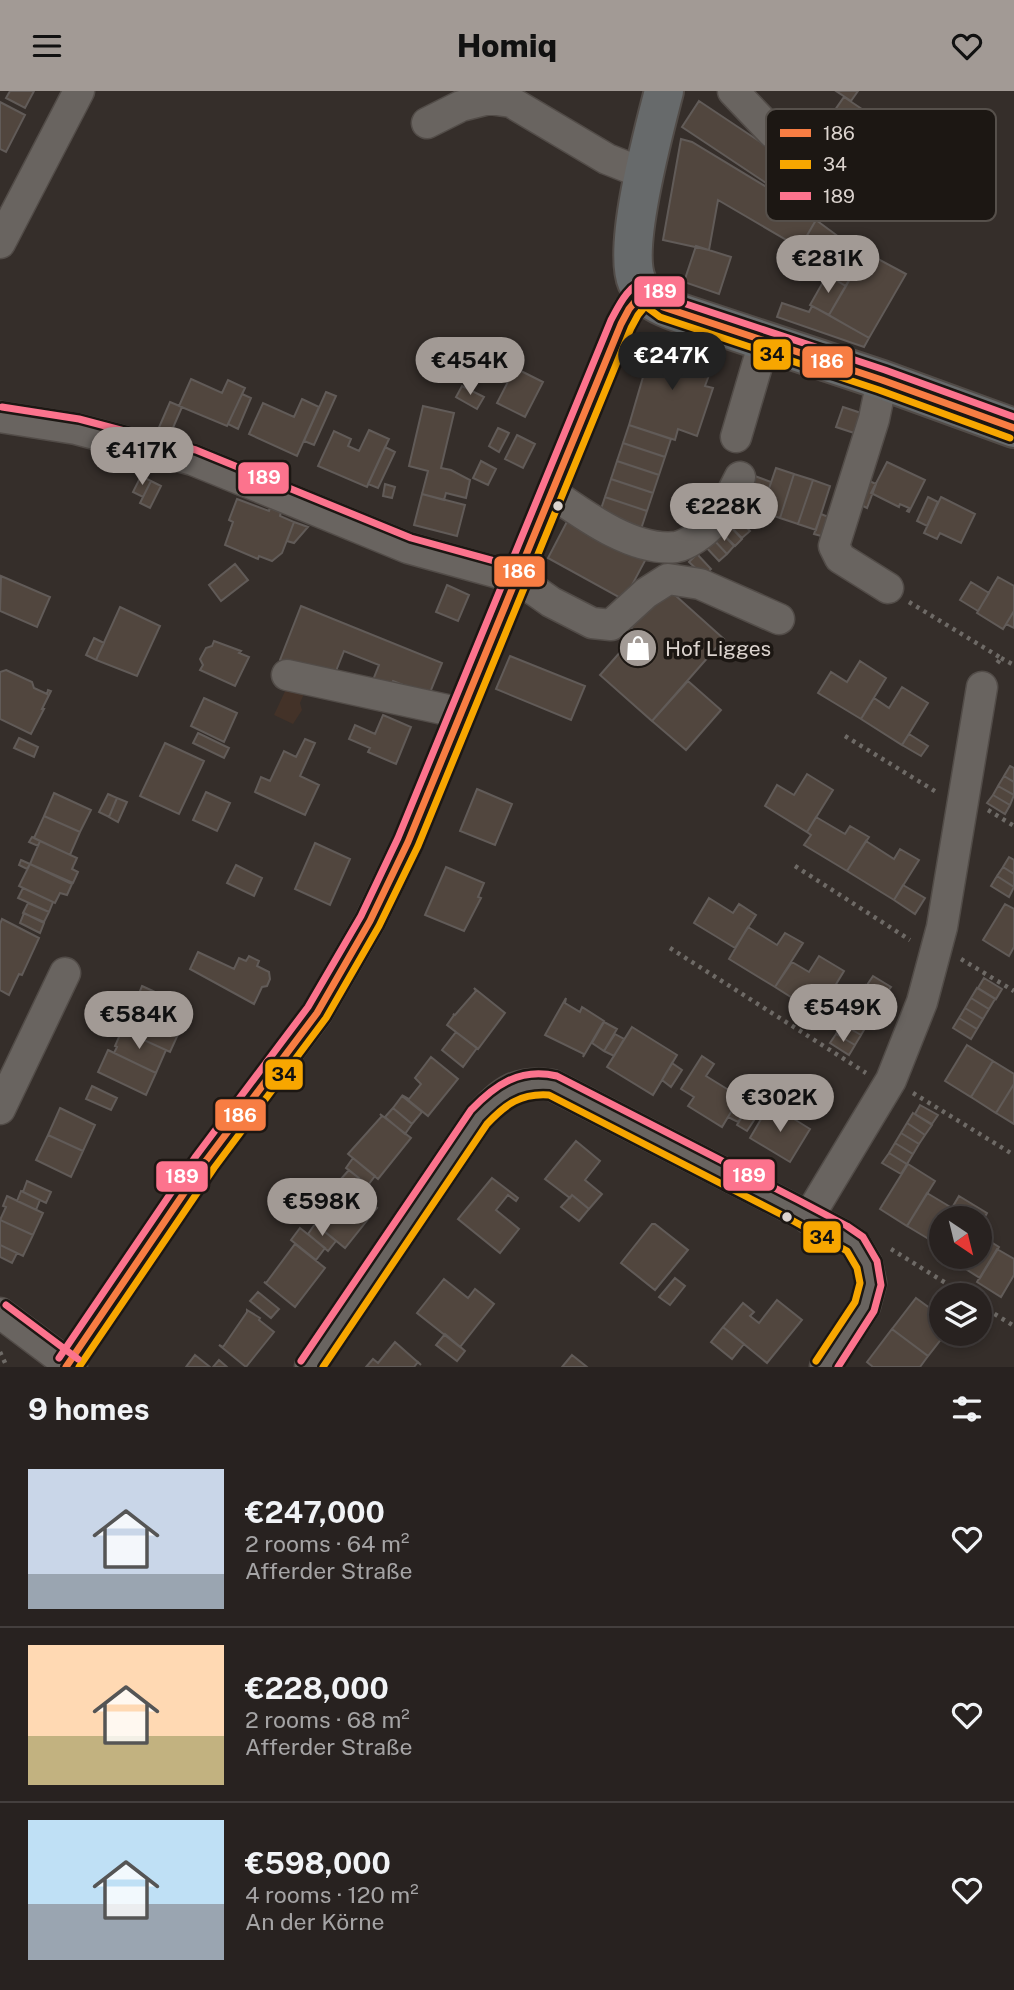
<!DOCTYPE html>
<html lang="en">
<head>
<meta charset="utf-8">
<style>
	:root { --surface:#282220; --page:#302a29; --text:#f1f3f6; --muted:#a5a4a5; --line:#443f3e; --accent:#a29a95 }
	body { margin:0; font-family:"Public Sans",sans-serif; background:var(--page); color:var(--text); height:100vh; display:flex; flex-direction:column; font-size:26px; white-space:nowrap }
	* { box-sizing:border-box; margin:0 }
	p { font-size:23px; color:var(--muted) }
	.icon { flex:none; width:38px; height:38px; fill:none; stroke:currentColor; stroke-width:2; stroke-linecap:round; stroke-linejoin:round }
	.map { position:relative; height:1276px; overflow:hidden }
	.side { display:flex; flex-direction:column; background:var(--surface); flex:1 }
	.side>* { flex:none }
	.needle { width:46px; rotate:145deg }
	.controls { position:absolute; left:929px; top:1115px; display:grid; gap:14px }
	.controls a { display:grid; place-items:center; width:63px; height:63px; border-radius:50%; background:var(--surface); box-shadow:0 4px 10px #0003,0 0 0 2px var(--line); font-size:35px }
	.price { position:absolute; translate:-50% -60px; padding:0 16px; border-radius:24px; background:var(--accent); color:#111; font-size:23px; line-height:46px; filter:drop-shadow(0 2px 4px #0008) }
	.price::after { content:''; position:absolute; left:50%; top:42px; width:21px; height:16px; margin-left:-10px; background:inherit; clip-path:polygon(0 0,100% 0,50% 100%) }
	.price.current { background:#222; color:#fff }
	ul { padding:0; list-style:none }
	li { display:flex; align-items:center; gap:21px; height:175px; padding:0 28px }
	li+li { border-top:2px solid var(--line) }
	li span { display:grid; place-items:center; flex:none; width:196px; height:140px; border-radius:0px; color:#555 }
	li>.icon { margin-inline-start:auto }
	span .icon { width:84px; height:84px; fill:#fffc; stroke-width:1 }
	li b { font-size:30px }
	h2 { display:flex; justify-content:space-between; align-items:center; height:84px; padding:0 28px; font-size:30px }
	header { display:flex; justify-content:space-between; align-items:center; height:91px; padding:0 28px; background:var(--accent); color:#111; font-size:32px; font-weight:800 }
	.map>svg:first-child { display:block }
	.built { fill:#433228 }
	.building { fill:#51463e; stroke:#615b58; stroke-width:2 }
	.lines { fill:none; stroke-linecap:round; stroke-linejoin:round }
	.minor-casing { stroke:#524c48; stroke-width:33 }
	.major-casing { stroke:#524c48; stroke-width:42 }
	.path { stroke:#6e6a66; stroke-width:4.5; stroke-dasharray:3.5 5; stroke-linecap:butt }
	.minor { stroke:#696460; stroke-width:30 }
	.major { stroke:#676a6b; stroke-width:38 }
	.bus-1-casing { stroke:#1c1713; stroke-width:12 }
	.bus-2-casing { stroke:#1c1713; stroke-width:12 }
	.bus-3-casing { stroke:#1c1713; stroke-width:12 }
	.bus-1 { stroke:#f77d43; stroke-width:7 }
	.bus-2 { stroke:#f7a600; stroke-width:7 }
	.bus-3 { stroke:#fc738d; stroke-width:7 }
	.bus-dot { fill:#dcd4cf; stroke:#1c1713; stroke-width:2.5 }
	.labels { text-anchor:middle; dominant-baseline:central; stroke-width:7; stroke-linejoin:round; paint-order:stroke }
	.poi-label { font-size:21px; fill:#dcd4cf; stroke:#1c1713; text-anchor:start }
	.key { fill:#1c1713; stroke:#56504b; stroke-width:2 }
	.key-label { font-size:19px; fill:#dcd4cf }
	.line-badge { stroke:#1c1713; stroke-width:2.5 }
	.badge-label { font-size:19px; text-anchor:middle; font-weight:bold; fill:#fff }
	.pale-badge-label { font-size:19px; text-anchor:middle; font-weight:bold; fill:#111 }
</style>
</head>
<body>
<header><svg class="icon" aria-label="menu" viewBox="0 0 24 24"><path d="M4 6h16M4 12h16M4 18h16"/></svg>Homiq<svg class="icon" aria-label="heart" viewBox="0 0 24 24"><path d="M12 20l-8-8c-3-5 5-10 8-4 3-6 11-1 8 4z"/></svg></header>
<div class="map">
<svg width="1014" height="1276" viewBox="0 0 1014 1276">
	<rect width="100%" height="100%" fill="#352e2a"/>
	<path class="built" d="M287,596L304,603L300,612L302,619L293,633L274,624Z"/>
	<path class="building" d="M10,0H34L25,17L6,7Z
		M836,0H858L851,10Z
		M844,6L905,47L873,94L812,52Z
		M699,10L786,68L769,94L682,36Z
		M0,11L25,24L6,61L0,58Z
		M681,48L692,51L798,115L816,129L800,157L718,109L709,159L663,149Z
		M816,129L843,149L865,161L846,195L795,165Z
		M696,155L731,166L719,203L684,191Z
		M865,161L906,183L869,247L829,224Z
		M827,184L846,195L829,224L810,214Z
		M782,212L809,221L812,215L869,247L864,256L777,226Z
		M659,249L709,266L703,283L709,284L705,295L713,297L697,345L678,338L675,349L629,334L653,252Z
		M515,277L543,291L525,326L497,312Z
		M191,288L222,302L228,289L245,297L227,335L179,315Z
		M462,295L484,306L477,318L456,306Z
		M326,301L336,305L314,354L304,350Z
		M242,303L251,307L238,338L228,333Z
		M302,308L319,316L297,365L249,343L263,312L294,326Z
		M170,311L182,316L169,346L157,341Z
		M423,315L454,322L441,377L451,379L470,389L466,407L446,402L444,409L422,403L428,380L409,375Z
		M843,316L861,322L854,342L836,336Z
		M629,334L671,348L665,366L623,352Z
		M498,337L509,342L499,361L489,355Z
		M369,339L389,348L367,396L318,375L334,340L351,348L348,355L359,360Z
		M517,344L535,353L523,377L505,368Z
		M623,352L665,366L659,384L617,370Z
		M385,356L395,361L378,397L368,393Z
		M481,370L496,378L488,394L473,387Z
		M617,370L659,384L653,402L611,388Z
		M887,371L925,389L909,421L907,420L909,417L900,413L899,416L871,402Z
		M776,377L794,383L780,427L761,421Z
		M794,383L813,389L798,433L780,427Z
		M752,384L771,391L768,401L749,395Z
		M141,385L151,390L143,406L133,401Z
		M611,388L653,402L647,420L605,406Z
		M865,388L876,393L867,417L857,412Z
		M813,389L830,395L816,439L798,433Z
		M151,390L161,395L150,417L140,412Z
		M385,393L395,396L392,407L383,405Z
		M749,395L768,401L765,411L745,405Z
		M422,403L465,414L457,445L414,434Z
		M745,405L765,411L761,421L742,415Z
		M605,406L647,420L641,438L599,424Z
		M928,406L938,411L927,435L917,430Z
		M941,406L975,423L961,452L940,442L937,448L924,442Z
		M237,408L269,420L270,417L281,421L280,425L294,431L282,462L272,470L259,465L258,468L225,454L233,431L229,429Z
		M571,423L647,466L624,509L548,467Z
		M821,423L831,427L825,446L814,443Z
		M735,425L750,440L742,447L728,433Z
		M294,431L308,436L294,452L287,450Z
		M728,433L742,448L735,455L720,440Z
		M720,440L734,455L727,463L713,448Z
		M713,448L727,463L719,470L705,455Z
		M697,463L711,478L704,485L689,471Z
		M235,473L248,489L221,510L209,494Z
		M1,485L50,506L37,536L0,520Z
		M998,486L1014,495V520L1003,538L977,522Z
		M971,491L989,502L978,520L960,509Z
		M447,494L469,504L458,530L436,521Z
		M666,496L724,548L652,630L600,584L637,542L631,537Z
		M301,515L442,572L429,604L393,590L390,596L373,589L379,574L344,560L332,590L280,569Z
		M120,516L160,535L137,585L96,569Z
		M1014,520V537L1006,533Z
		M94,547L104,552L96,569L86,564Z
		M214,550L241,560L239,562L249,566L235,595L200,579L203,574L200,568L206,557L212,555Z
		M510,565L585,595L571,629L496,598Z
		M860,570L886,587L861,628L818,602L831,581L847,591Z
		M6,579L32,591L34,597L47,603L48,599L51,600L42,618H44L31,643L0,628V581Z
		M688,590L721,619L686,659L652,630Z
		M902,596L928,612L902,654L861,628L874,607L889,617Z
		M204,607L237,622L224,651L191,635Z
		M383,624L411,636L396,673L368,661L370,657L349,648L355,634L375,643Z
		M198,642L229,657L224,667L193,652Z
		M909,643L928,655L921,665L902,654Z
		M19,647L38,656L34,666L14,657Z
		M305,648L315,652L300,685L319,694L305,724L255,701L261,686L270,690L284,660L296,666Z
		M165,652L204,670L179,723L140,705Z
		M1010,675L1014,677V691L1004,685Z
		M807,683L833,699L807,741L765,715L777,694L794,704Z
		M1004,685L1014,691V704L998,695Z
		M998,695L1014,704L1010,714L993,704Z
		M477,698L512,713L495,754L460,740Z
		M206,701L230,712L217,740L193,729Z
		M54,702L91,719L80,741L44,725Z
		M108,703L117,707L109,726L99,721Z
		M993,704L1010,714L1005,723L987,712Z
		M117,707L127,711L118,731L109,726Z
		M44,725L80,741L70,764L34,747Z
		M816,726L845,743L850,735L869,746L847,780L804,754L811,744L807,741Z
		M32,746L40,750L38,755L29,751Z
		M40,750L77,767L72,778L78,781L73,792L30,773Z
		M866,750L894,768L900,758L919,769L894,809L847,780Z
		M315,752L350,768L330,814L295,798Z
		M1009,766L1014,769V783L1003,776Z
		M21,769L30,773L27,778L19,774Z
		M30,773L72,793L67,804L60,802L55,812L19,795Z
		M236,774L262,787L254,805L227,792Z
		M446,776L484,792L478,806L481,807L464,840L425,824Z
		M1003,776L1014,783V796L997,785Z
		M997,785L1014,796L1009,806L991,795Z
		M903,794L925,807L915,823L894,809Z
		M23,797L53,811L49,821L18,807Z
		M709,807L733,822L739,813L756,824L735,857L694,832Z
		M28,812L49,821L44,831L23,822Z
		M1005,813L1014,818V856L1009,865L983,849Z
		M24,822L44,832L40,842L20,832Z
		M2,828L39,847L22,884L19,883L9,904L0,899V833Z
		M748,836L777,854L785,842L803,852L775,896L729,868Z
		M198,861L234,878L239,867L246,870L249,865L259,870L257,875L269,881L270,888L267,895L262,896L254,913L190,878Z
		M819,865L844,880L818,923L775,896L792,871L809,881Z
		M873,885L891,896L884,905L867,894Z
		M984,887L1002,898L996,908L978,897Z
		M866,894L884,905L879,915L860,904Z
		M142,895L190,917L180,939L133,917Z
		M474,897L505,922L478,958L447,934L454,924L453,923L455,924L476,900Z
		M977,897L995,908L989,918L971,907Z
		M860,904L879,915L873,925L854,914Z
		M566,907L565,912L580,921L582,916L604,930L583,966L584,963L545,944Z
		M971,907L989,918L983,928L965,917Z
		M854,914L873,925L867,934L848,923Z
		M133,917L180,939L170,961L122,939L123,937L126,938L131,928L128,926Z
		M965,917L983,928L977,938L959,927Z
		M848,923L867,934L861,944L842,933Z
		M959,927L977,938L971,948L953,937Z
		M604,931L617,938L604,960L592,952Z
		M842,933L861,944L855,954L836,943Z
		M632,936L677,964L653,1004L607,976Z
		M122,939L166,959L156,982L114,962L117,956L115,955Z
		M456,941L477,957L463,976L442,959Z
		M615,943L624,948L614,965L604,960Z
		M836,943L855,954L849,964L830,952Z
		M967,954L993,970L971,1006L945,990Z
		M108,959L156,982L146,1004L98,981Z
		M702,965L714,973L706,985L740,1006L722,1036L688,1015L694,1006L681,998Z
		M431,966L458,988L428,1025L402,1004L409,1008L421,993L415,987Z
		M993,970L1014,983V993L996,1022L971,1006Z
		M672,972L682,979L671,996L662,989Z
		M1014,993V1033L996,1022Z
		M92,995L117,1007L111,1019L86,1008Z
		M402,1005L422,1021L412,1033L393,1017Z
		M740,1006L751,1012L738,1031L728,1026Z
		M749,1014L760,1020L747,1040L737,1034Z
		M920,1014L938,1024L932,1033L915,1023Z
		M768,1016L784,1026L786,1023L810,1038L790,1071L750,1047Z
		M60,1017L95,1034L83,1060L48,1044Z
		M393,1017L412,1033L405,1043L385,1026Z
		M913,1022L932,1034L925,1044L907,1032Z
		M380,1023L411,1047L378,1088L348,1063L382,1025Z
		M907,1032L925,1044L919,1053L901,1042Z
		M901,1042L919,1053L913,1063L895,1052Z
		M48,1044L83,1060L71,1086L36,1069Z
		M576,1050L600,1070L585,1089L602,1103L589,1118L572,1104L570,1107L545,1088Z
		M895,1052L913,1063L907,1073L889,1062Z
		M889,1062L907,1073L901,1083L882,1072Z
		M353,1067L375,1085L368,1094L346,1077Z
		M908,1073L935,1090L907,1135L880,1118Z
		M349,1079L370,1096L362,1105L341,1088Z
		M492,1087L518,1107L516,1110L508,1104L496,1119L519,1138L500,1162L458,1128Z
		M27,1090L51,1101L46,1112L23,1101Z
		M345,1091L377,1117L345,1157L313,1131Z
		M21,1100L40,1109L36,1119L17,1110Z
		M927,1102L952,1117L946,1127H942V1134L932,1150L907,1135Z
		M572,1104L589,1118L579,1130L561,1116Z
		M7,1105L43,1122L33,1144L0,1129L6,1116L3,1115Z
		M959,1105L987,1122L980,1134V1127H946Z
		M0,1129L33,1144L23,1165L0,1154Z
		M315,1133L336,1150L328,1160L308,1143Z
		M652,1133H655L688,1159L655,1199L621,1172Z
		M942,1134V1156L932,1150Z
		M300,1137L325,1157L316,1169L291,1149Z
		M980,1144L999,1156L980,1187L956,1172L961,1166H980Z
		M295,1153L325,1177L295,1216L264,1191L266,1192Z
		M0,1154L17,1162L12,1172L0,1166Z
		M997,1158L1014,1168V1184L1001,1206L977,1191Z
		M675,1187L685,1195L670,1214L659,1206Z
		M444,1188L468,1207L475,1198L494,1213L460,1256L417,1222Z
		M258,1201L279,1218L271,1227L250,1210Z
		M916,1207L942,1226V1242H946L928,1265L892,1238Z
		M777,1209L802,1229L767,1272L723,1236L743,1212L754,1221L750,1225L759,1232Z
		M942,1210V1226L934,1220Z
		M247,1219L260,1227L259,1229L274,1241L246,1276L219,1254L223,1256L247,1221Z
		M723,1236L744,1253L732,1268L711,1251Z
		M892,1238L928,1265L920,1276H873L867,1271Z
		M445,1243L465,1260L457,1270L436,1254Z
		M395,1251L421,1274L418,1271L414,1276H366L373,1268L378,1272Z
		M195,1264L210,1276H186Z
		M572,1264L587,1276H562Z
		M219,1269L227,1276H213Z"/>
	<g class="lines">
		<g class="minor-casing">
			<path id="minor" d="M733,0L773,42L804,62
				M427,32L461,15L489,8L511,11L607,68L645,83
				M0,152L79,0
				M882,289L874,328L834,455L840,467L888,497
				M0,326L76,338L193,369L408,457L517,487L551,511L592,532L611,534L646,502L668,488L700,493L779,528
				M736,346L764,251
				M552,402C585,425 634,461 676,456C687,454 704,442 712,433C724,421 732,401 740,386
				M287,584L461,622
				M0,1018L65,882
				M808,1127L891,989L922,911L942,836L982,596
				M0,1222L72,1276
				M66,1276L205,1071L317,922L370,830L408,751L621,233L629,218L643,201
				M310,1276L479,1026C503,1000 516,989 552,994L793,1118L842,1144L855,1153L867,1173L871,1192L865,1215L825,1276"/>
		</g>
		<g class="major-casing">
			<path id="major" d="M664,0C654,39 622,157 637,191C645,209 663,216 680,222L882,289L1014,337"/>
		</g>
		<path class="path" d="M909,511L1001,567L996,574
			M1001,567L1014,574
			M845,645L938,702
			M988,719L1014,735
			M795,775L910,849
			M670,857L866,982
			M961,868L1014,900
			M913,1002L1014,1064
			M891,1158L965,1204
			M980,1214L1014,1235
			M0,1261L7,1276"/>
		<use href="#minor" class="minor"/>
		<use href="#major" class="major"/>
		<g class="bus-1-casing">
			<path id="bus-1" d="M643,201L663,216L882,289L1014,337
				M66,1276L205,1071L317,922L370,830L408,751L621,233L629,218L643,201"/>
		</g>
		<g class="bus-2-casing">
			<path id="bus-2" d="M637,209L660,226L879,299L1010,347
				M79,1276L214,1077L326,927L379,835L418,755L631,237L638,224L651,208
				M323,1276L487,1033C506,1013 521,1002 549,1004L788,1127L847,1160L857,1177L860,1192L855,1211L816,1270"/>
		</g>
		<g class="bus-3-casing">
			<path id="bus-3" d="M2,316L79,328L196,359L411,447L520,477
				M6,1214L78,1268
				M59,1267L196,1065L308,916L361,825L398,747L611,229C618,216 630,190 647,191L668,207L885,279L1014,326
				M301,1270L471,1019C495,994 520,976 557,985L798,1109L847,1135L863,1146L877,1170L881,1194L874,1220L838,1276"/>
		</g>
		<use href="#bus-1" class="bus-1"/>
		<use href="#bus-2" class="bus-2"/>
		<use href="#bus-3" class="bus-3"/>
	</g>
	<defs>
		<g id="shop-disc" transform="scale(2.0125)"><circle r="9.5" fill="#a29a95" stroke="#1c1713"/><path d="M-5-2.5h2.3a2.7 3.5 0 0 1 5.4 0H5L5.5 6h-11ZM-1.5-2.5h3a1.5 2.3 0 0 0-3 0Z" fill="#fff"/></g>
	</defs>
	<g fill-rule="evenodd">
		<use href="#shop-disc" x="638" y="557"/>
	</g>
	<g class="bus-dot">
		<circle cx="558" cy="415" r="6"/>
		<circle cx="787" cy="1126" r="6"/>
	</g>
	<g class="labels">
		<g class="poi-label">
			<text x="665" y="557">Hof Ligges</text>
		</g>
	</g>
	<rect x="766" y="18" width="230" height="112" rx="10" class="key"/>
	<rect x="780" y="38" width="31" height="8" fill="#f77d43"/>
	<rect x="780" y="69" width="31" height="9" fill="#f7a600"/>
	<rect x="780" y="101" width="31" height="8" fill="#fc738d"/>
	<g class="key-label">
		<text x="823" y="49">186</text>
		<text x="823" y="80">34</text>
		<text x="823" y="112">189</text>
	</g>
	<g class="line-badge">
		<rect x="633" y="184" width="53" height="33" rx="7" fill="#fc738d"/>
		<rect x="752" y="247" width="40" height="33" rx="7" fill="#f7a600"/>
		<rect x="801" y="254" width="53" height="34" rx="7" fill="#f77d43"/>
		<rect x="237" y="370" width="53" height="34" rx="7" fill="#fc738d"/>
		<rect x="493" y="464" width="53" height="33" rx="7" fill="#f77d43"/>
		<rect x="264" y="967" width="40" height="33" rx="7" fill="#f7a600"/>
		<rect x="214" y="1007" width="53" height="34" rx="7" fill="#f77d43"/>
		<rect x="722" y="1067" width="54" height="34" rx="7" fill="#fc738d"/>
		<rect x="155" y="1069" width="54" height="33" rx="7" fill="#fc738d"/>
		<rect x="802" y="1129" width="40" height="34" rx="7" fill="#f7a600"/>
	</g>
	<g class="badge-label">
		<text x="660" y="207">189</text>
		<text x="827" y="277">186</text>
		<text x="264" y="393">189</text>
		<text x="519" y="487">186</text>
		<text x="240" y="1031">186</text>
		<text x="749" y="1091">189</text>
		<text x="182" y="1092">189</text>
	</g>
	<g class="pale-badge-label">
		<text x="772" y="270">34</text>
		<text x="284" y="990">34</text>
		<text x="822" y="1153">34</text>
	</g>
</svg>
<div class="controls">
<a><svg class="needle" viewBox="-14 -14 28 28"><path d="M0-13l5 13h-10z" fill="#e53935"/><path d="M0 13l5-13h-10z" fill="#a5a4a5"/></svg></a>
<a><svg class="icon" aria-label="layers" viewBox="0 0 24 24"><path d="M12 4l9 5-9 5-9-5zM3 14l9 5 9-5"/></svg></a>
</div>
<b class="price" style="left:828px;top:204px">€281K</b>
<b class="price current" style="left:672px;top:301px">€247K</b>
<b class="price" style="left:470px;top:306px">€454K</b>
<b class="price" style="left:142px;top:396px">€417K</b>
<b class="price" style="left:724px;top:452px">€228K</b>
<b class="price" style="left:843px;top:953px">€549K</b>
<b class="price" style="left:139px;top:960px">€584K</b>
<b class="price" style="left:780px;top:1043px">€302K</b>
<b class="price" style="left:322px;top:1147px">€598K</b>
</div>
<section class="side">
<h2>9 homes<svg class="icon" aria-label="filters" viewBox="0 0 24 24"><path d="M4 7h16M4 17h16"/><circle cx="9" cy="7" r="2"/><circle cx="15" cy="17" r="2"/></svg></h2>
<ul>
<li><span style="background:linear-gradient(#c9d6e8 75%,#9aa5b1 0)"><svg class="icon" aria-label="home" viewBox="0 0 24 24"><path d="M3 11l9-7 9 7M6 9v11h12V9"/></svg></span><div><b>€247,000</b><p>2 rooms · 64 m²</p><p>Afferder Straße</p></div><svg class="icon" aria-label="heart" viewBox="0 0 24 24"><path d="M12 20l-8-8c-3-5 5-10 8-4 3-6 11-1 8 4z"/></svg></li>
<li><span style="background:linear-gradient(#ffd9b3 65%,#c2b280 0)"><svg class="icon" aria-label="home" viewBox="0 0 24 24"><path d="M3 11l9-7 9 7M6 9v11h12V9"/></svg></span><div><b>€228,000</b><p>2 rooms · 68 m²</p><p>Afferder Straße</p></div><svg class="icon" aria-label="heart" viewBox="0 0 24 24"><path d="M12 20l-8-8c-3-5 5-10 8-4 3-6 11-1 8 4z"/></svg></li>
<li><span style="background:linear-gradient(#bfe0f5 60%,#9aa5b1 0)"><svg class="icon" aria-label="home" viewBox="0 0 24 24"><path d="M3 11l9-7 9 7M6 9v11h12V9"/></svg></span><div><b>€598,000</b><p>4 rooms · 120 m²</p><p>An der Körne</p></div><svg class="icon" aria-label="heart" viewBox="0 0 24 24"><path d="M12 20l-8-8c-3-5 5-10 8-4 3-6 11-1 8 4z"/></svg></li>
</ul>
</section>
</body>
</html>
